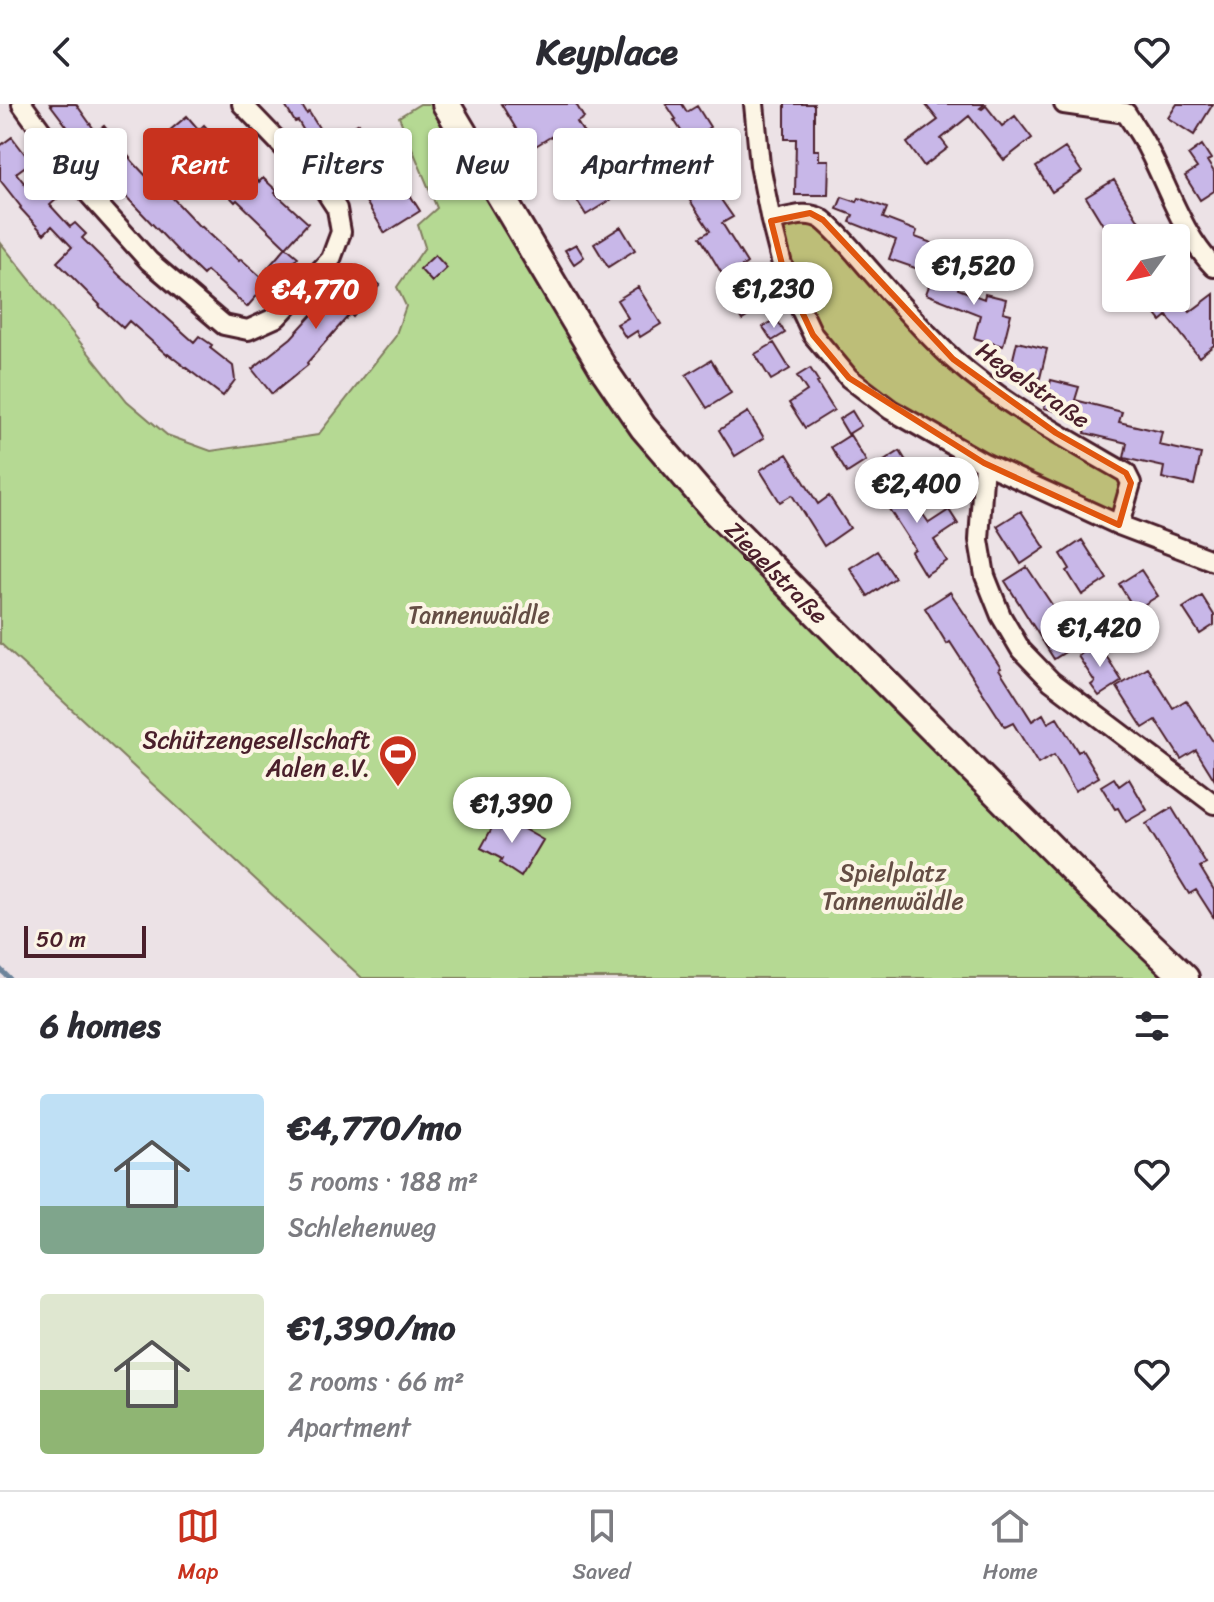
<!DOCTYPE html>
<html lang="en">
<head>
<meta charset="utf-8">
<style>
	:root { --surface:#fff; --page:#f2f2f3; --text:#2b2b33; --muted:#7c7c81; --line:#e1e1e2; --accent:#c8321e }
	body { margin:0; font-family:Sriracha,sans-serif; background:var(--page); color:var(--text); height:100vh; display:flex; flex-direction:column; font-size:30px; white-space:nowrap }
	* { box-sizing:border-box; margin:0 }
	p { font-size:26px; color:var(--muted) }
	.icon { flex:none; width:44px; height:44px; fill:none; stroke:currentColor; stroke-width:2; stroke-linecap:round; stroke-linejoin:round }
	.map { position:relative; height:874px; overflow:hidden }
	.side { display:flex; flex-direction:column; background:var(--surface); flex:1 }
	.side>* { flex:none }
	.top-card { position:absolute; left:24px; top:24px; width:800px; height:72px; display:flex; gap:16px }
	.needle { width:52px; rotate:237deg }
	.fabs { position:absolute; left:1102px; top:120px; display:grid; gap:16px }
	.fabs a { display:grid; place-items:center; width:88px; height:88px; border-radius:8px; background:var(--surface); box-shadow:0 2px 6px #0004; font-size:40px }
	.scale { position:absolute; left:24px; bottom:20px; width:122px; box-sizing:border-box; padding-left:8px; border:4px solid #4a1f2b; border-top:0; font-size:22px; line-height:28px; white-space:nowrap; color:#4a1f2b; -webkit-text-stroke:6px #fcf5e5; paint-order:stroke }
	.price { position:absolute; translate:-50% -68px; padding:0 18px; border-radius:28px; background:#fff; color:#222; font-size:26px; line-height:52px; filter:drop-shadow(0 2px 4px #0008) }
	.price::after { content:''; position:absolute; left:50%; top:48px; width:24px; height:18px; margin-left:-12px; background:inherit; clip-path:polygon(0 0,100% 0,50% 100%) }
	.price.selected { background:var(--accent); color:#fff }
	ul { padding:0; list-style:none }
	li { display:flex; align-items:center; gap:24px; height:200px; padding:0 40px }
	li span { display:grid; place-items:center; flex:none; width:224px; height:160px; border-radius:8px; color:#555 }
	li>.icon { margin-inline-start:auto }
	span .icon { width:96px; height:96px; fill:#fffc; stroke-width:1 }
	li b { font-size:34px }
	h2 { display:flex; justify-content:space-between; align-items:center; height:96px; padding:0 40px; font-size:34px }
	.tag { padding:0 28px; border-radius:8px; background:var(--surface); box-shadow:0 2px 6px #0004; font-size:28px; line-height:72px }
	.tag.selected { background:var(--accent); color:#fff }
	header { display:flex; justify-content:space-between; align-items:center; height:104px; padding:0 40px; background:var(--surface); font-size:36px; font-weight:700 }
	.tab-bar { display:flex; justify-content:space-around; align-items:center; height:112px; border-top:2px solid var(--line); background:var(--surface); font-size:22px; color:var(--muted) }
	.tab-bar a { display:grid; justify-items:center; gap:4px }
	.tab-bar .selected { color:var(--accent) }
	.map>svg:first-child { display:block }
	.green { fill:#b5d993; stroke:#807c5f; stroke-width:2 }
	.lines { fill:none; stroke-linecap:round; stroke-linejoin:round }
	.stream { stroke:#6d849b; stroke-width:5 }
	.building { fill:#c8b7e8; stroke:#4a1f2b; stroke-width:2 }
	.minor-casing { stroke:#4a1f2b; stroke-width:24 }
	.secondary-casing { stroke:#4a1f2b; stroke-width:32 }
	.minor { stroke:#fcf5e5; stroke-width:18 }
	.secondary { stroke:#fcf5e5; stroke-width:26 }
	.marked { fill:#e0560e; fill-opacity:0.2; stroke:#e0560e; stroke-width:6; stroke-linejoin:round }
	.labels { text-anchor:middle; dominant-baseline:central; stroke-width:8; stroke-linejoin:round; paint-order:stroke }
	.street-label { font-size:24px; fill:#4a1f2b; stroke:#fcf5e5 }
	.park-label { font-size:24px; fill:#654e45; stroke:#fcf5e5 }
	.poi-label { font-size:24px; fill:#4a1f2b; stroke:#fcf5e5; text-anchor:end }
</style>
</head>
<body>
<header><svg class="icon" aria-label="back" viewBox="0 0 24 24"><path d="M15 5l-7 7 7 7"/></svg>Keyplace<svg class="icon" aria-label="heart" viewBox="0 0 24 24"><path d="M12 20l-8-8c-3-5 5-10 8-4 3-6 11-1 8 4z"/></svg></header>
<div class="map">
<svg width="1214" height="874" viewBox="0 0 1214 874">
	<rect width="100%" height="100%" fill="#ece2e6"/>
	<filter id="ink" filterUnits="userSpaceOnUse"><feTurbulence type="fractalNoise" baseFrequency=".0125" numOctaves="2"/><feDisplacementMap in="SourceGraphic" scale="16" xChannelSelector="R" yChannelSelector="G"/><feConvolveMatrix kernelMatrix="1 2 1 2 8 2 1 2 1" color-interpolation-filters="sRGB"/></filter>
	<g filter="url(#ink)">
		<path class="green" d="M420,0H433L599,271L885,595L1166,874H362L0,539V138L127,297L167,331L211,347L318,331L395,233L406,202L397,183L425,143L418,121L437,104L399,13Z
			M810,109L953,255L1126,369L1119,421L891,306L813,231L771,117Z"/>
		<g class="lines">
			<path class="stream" d="M0,865L9,874"/>
		</g>
		<path class="building" d="M50,0H76L96,28L104,22L133,58L164,91L167,88L200,123L201,122L239,157L241,155L268,179L247,203L207,167L203,171L178,147L97,62Z
			M284,0H301L307,10L309,8L319,24L307,32L298,17L295,18Z
			M501,0H576L584,14L577,18L588,36L583,39L602,70L628,54L639,72L609,91L612,95L586,111L573,90L584,83L552,32L529,46Z
			M666,0H682L687,8L697,2L710,23L699,30L723,67L708,77L733,113L722,119L747,159L740,164L764,202L742,216L728,194L734,190L700,133L710,127L685,89L698,81L683,56L675,61L667,49L687,36L674,16L676,15Z
			M785,0H814V46H819V56H829L828,91H795L796,35H785Z
			M925,0H985L980,4L982,5L986,2L1002,22L1015,12L1032,34L1004,56L969,12L941,35L948,44L924,62L907,39L938,16Z
			M1177,0H1213L1194,31L1168,14Z
			M187,12L199,26L204,21L219,38L233,26L243,37L232,49L259,78L263,74L277,87L275,89L308,119L286,143L237,96L235,98L194,55L192,57L168,28Z
			M359,19L391,70L395,67L420,107L385,129L354,78L349,80L326,39Z
			M12,33L31,58L16,69L34,91L44,82L57,95L50,101L70,123L75,119L86,130L82,134L119,171L194,238L199,232L212,241L210,244L233,262L235,276L223,292L168,250L167,251L129,217L123,224L99,202L100,201L57,158L72,143L52,122L44,130L20,104L21,103L0,76V42Z
			M1202,41L1211,55L1207,57L1214,68V87L1200,96L1185,72L1197,64L1188,51Z
			M1065,44L1082,68L1052,88L1036,63Z
			M526,51L534,64L521,72L513,59Z
			M1114,76L1149,134H1111L1086,93Z
			M842,93L857,98L859,94L887,104L883,114L917,127L915,133L932,139L921,166L889,155L896,136L850,118L853,111L837,105Z
			M621,123L635,146L608,163L594,140Z
			M576,140L584,153L574,160L565,146Z
			M286,143L298,153L278,176L266,166Z
			M435,151L447,164L432,178L420,165Z
			M357,162L380,181L353,213L350,210L307,259L308,261L272,290L252,265L291,234L321,201L322,202Z
			M935,166L961,176L958,185L984,195L985,190L1006,195L1003,208L1011,210L1003,242L974,234L980,211L926,190Z
			M638,183L661,220L640,233L637,227L626,234L617,220L628,214L617,196Z
			M1214,190V241L1199,253L1167,212L1161,217L1143,194H1179L1190,208Z
			M776,215L785,229L772,237L763,223Z
			M1017,238L1047,245L1040,274L1010,267Z
			M774,239L790,265L771,276L755,250Z
			M711,256L731,289L707,304L686,271Z
			M810,264L819,278L817,279L834,306L805,324L789,299L807,287L797,272Z
			M1051,276L1079,283L1075,296L1122,308L1119,318L1162,328L1159,341L1201,350L1194,381L1162,374L1164,363L1124,354L1127,339L1085,329L1088,315L1044,304Z
			M852,307L861,322L848,330L839,315Z
			M748,308L764,334L735,352L719,326Z
			M850,331L866,357L847,369L831,343Z
			M900,347L909,362L893,371L884,357Z
			M787,350L818,400L829,392L850,424L824,442L792,391L780,398L760,366Z
			M896,372L920,410L922,409L929,419L949,406L958,420L934,436L947,457L925,471L911,448L915,445L876,385Z
			M1021,407L1045,444L1021,460L997,422Z
			M1082,436L1107,475L1082,491L1067,467L1070,465L1061,450Z
			M877,447L895,474L868,492L850,464Z
			M1027,463L1078,540L1054,555L1005,477Z
			M1141,466L1158,492L1135,506L1119,480Z
			M950,488L1001,564L999,565L1032,617L1043,610L1048,619L1057,614L1078,648L1082,645L1099,673L1075,687L1054,651L1038,660L1013,619L1005,623L950,538L947,540L925,504Z
			M1202,492L1214,511V521L1200,530L1183,504Z
			M1098,539L1122,577L1099,592L1091,581L1095,578L1078,552Z
			M1148,564L1173,604L1186,596L1214,639V675L1196,646L1181,655L1156,616L1143,624L1117,583Z
			M1114,674L1119,682L1129,675L1147,706L1126,718L1118,704L1115,705L1101,682Z
			M1172,704L1206,760L1200,763L1214,786V814L1196,786L1189,790L1146,720Z
			M499,711L543,736L521,773L500,759L502,755L481,744Z"/>
		<g class="lines">
			<g class="minor-casing">
				<path id="minor" d="M22,0L78,78L149,157L224,221L248,226L277,213L331,155L341,128L337,105L324,85L242,0
					M754,0L760,61L771,117L785,172L813,231L849,274L891,306L984,359L1119,421L1214,457
					M1064,0L1126,9
					M1126,9C1134,22 1143,34 1149,47C1169,86 1183,131 1214,163
					M771,117C788,114 808,105 823,116C840,130 855,149 869,165C896,196 923,227 953,255C1004,301 1067,335 1126,369L1131,379L1119,421
					M984,359L979,436L985,472L1001,512L1021,546L1051,577L1214,700"/>
			</g>
			<g class="secondary-casing">
				<g id="secondary">
					<path id="s1" d="M446,0L606,269L643,323L717,409L1097,790L1185,874"/>
				</g>
			</g>
			<use href="#minor" class="minor"/>
			<use href="#secondary" class="secondary"/>
		</g>
	</g>
	<path class="marked" d="M810,109L823,116L953,255L1056,329L1126,369L1131,379L1119,421L984,359L849,274L813,231L785,172L771,117Z"/>
	<defs>
		<g id="stadium-pin" transform="scale(2)"><path d="M0 17L-7.5 6A9.5 9.5 0 1 1 7.5 6Z" fill="#c8321e" stroke="#fcf5e5"/><path d="M0-5a6.5 5 0 1 0 0 10a6.5 5 0 1 0 0-10ZM-3.5-1.8h7v3.6h-7Z" fill="#fff"/></g>
	</defs>
	<g fill-rule="evenodd">
		<use href="#stadium-pin" x="398" y="650"/>
	</g>
	<g class="labels">
		<g class="street-label">
			<text transform="translate(1033 281) rotate(35)">Hegelstraße</text>
			<text stroke="none"><textPath href="#s1" startOffset="576">Ziegelstraße</textPath></text>
		</g>
		<g class="park-label">
			<text x="479" y="511">Tannenwäldle</text>
			<text x="893" y="769">Spielplatz<tspan x="893" dy="28">Tannenwäldle</tspan></text>
		</g>
		<g class="poi-label">
			<text x="370" y="636">Schützengesellschaft<tspan x="370" dy="28">Aalen e.V.</tspan></text>
		</g>
	</g>
</svg>
<div class="fabs">
<a><svg class="needle" viewBox="-14 -14 28 28"><path d="M0-13l5 13h-10z" fill="#e53935"/><path d="M0 13l5-13h-10z" fill="#7c7c81"/></svg></a>
</div>
<div class="scale">50 m</div>
<b class="price" style="left:974px;top:203px">€1,520</b>
<b class="price" style="left:774px;top:226px">€1,230</b>
<b class="price selected" style="left:316px;top:227px">€4,770</b>
<b class="price" style="left:917px;top:421px">€2,400</b>
<b class="price" style="left:1100px;top:565px">€1,420</b>
<b class="price" style="left:512px;top:741px">€1,390</b>
<div class="top-card">
<a class="tag">Buy</a>
<a class="tag selected">Rent</a>
<a class="tag">Filters</a>
<a class="tag">New</a>
<a class="tag">Apartment</a>
</div>
</div>
<section class="side">
<h2>6 homes<svg class="icon" aria-label="filters" viewBox="0 0 24 24"><path d="M4 7h16M4 17h16"/><circle cx="9" cy="7" r="2"/><circle cx="15" cy="17" r="2"/></svg></h2>
<ul>
<li><span style="background:linear-gradient(#bfe0f5 70%,#7fa58c 0)"><svg class="icon" aria-label="home" viewBox="0 0 24 24"><path d="M3 11l9-7 9 7M6 9v11h12V9"/></svg></span><div><b>€4,770/mo</b><p>5 rooms · 188 m²</p><p>Schlehenweg</p></div><svg class="icon" aria-label="heart" viewBox="0 0 24 24"><path d="M12 20l-8-8c-3-5 5-10 8-4 3-6 11-1 8 4z"/></svg></li>
<li><span style="background:linear-gradient(#dfe7d0 60%,#8fb573 0)"><svg class="icon" aria-label="home" viewBox="0 0 24 24"><path d="M3 11l9-7 9 7M6 9v11h12V9"/></svg></span><div><b>€1,390/mo</b><p>2 rooms · 66 m²</p><p>Apartment</p></div><svg class="icon" aria-label="heart" viewBox="0 0 24 24"><path d="M12 20l-8-8c-3-5 5-10 8-4 3-6 11-1 8 4z"/></svg></li>
</ul>
</section>
<nav class="tab-bar">
<a class="selected"><svg class="icon" aria-label="map" viewBox="0 0 24 24"><path d="M3 6l6-2 6 2 6-2v14l-6 2-6-2-6 2zM9 4v14M15 6v14"/></svg>Map</a>
<a><svg class="icon" aria-label="saved" viewBox="0 0 24 24"><path d="M7 4h10v16l-5-4-5 4z"/></svg>Saved</a>
<a><svg class="icon" aria-label="home" viewBox="0 0 24 24"><path d="M3 11l9-7 9 7M6 9v11h12V9"/></svg>Home</a>
</nav>
</body>
</html>
